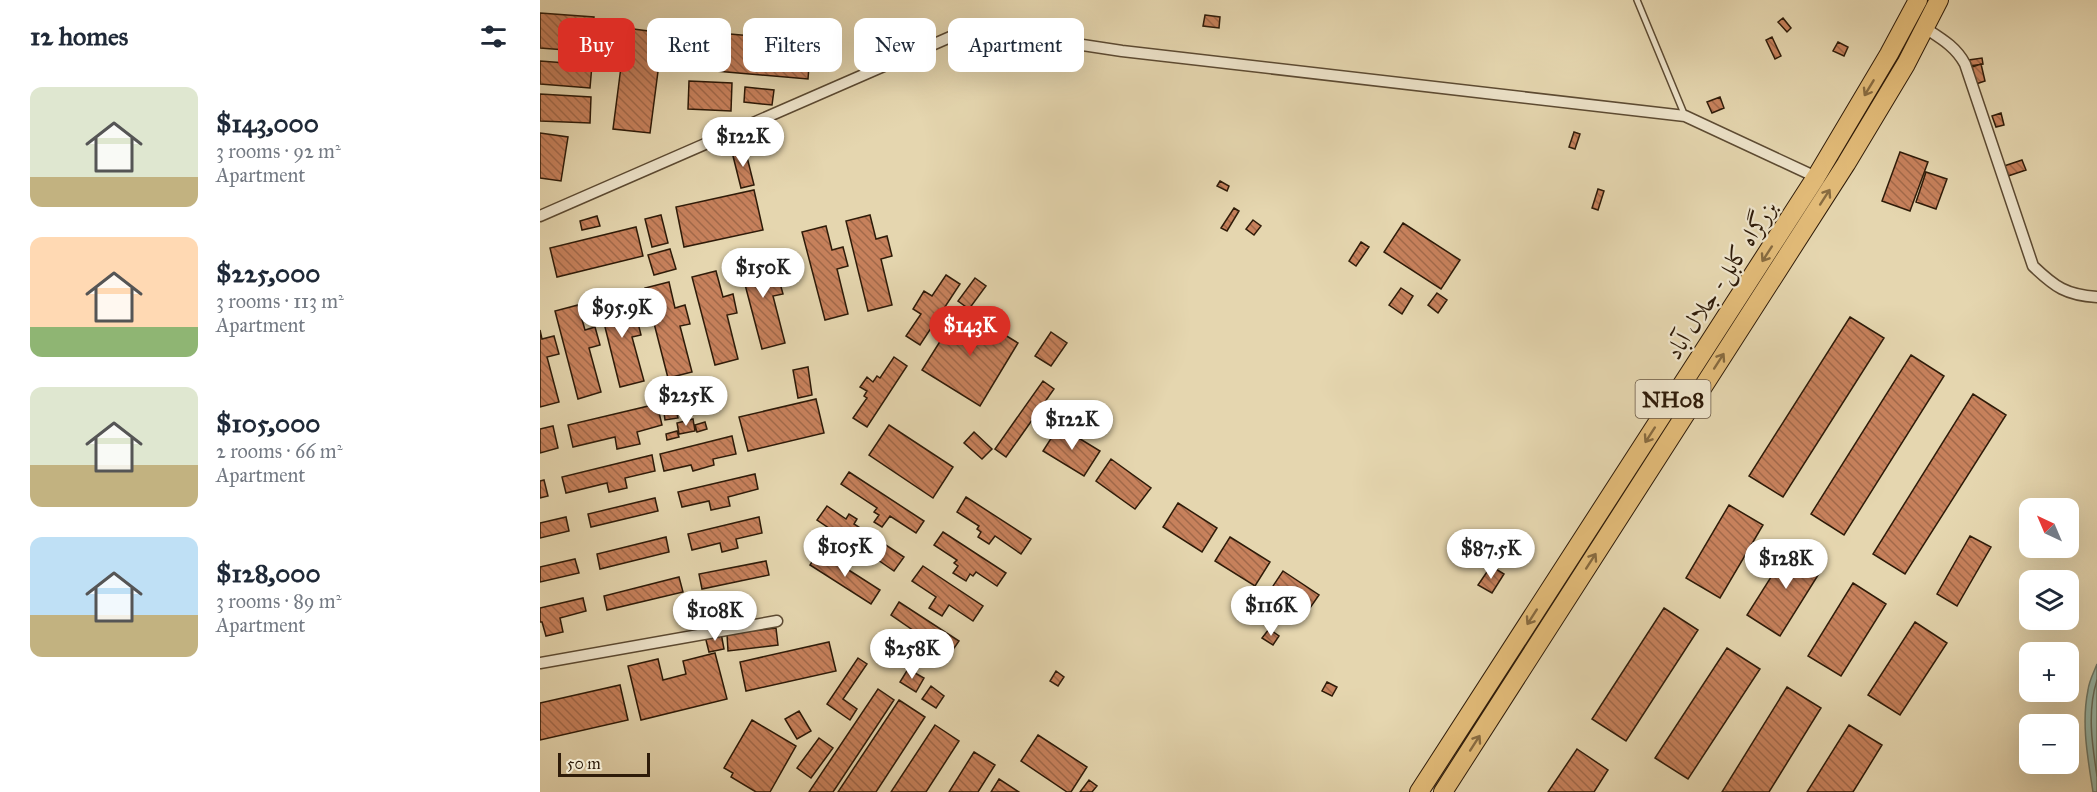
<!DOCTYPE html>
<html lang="en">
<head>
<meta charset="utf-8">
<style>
	:root { --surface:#fff; --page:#f6f6f7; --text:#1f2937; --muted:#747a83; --accent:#d93025 }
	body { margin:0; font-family:"IM FELL Great Primer",Amiri,serif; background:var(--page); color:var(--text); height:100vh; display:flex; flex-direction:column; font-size:22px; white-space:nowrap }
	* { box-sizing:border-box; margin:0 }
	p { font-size:20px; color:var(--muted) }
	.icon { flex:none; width:33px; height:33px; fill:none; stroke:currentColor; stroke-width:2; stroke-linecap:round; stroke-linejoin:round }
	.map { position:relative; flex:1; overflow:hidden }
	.drawer { display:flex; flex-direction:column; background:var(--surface); width:540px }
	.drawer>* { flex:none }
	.hud { position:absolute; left:18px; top:18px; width:570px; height:54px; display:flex; gap:12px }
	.needle { width:39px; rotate:316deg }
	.fabs { position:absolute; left:1479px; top:498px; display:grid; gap:12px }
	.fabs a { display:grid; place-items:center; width:60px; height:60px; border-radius:12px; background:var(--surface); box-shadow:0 6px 24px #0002; font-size:30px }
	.scale { position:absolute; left:18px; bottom:15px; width:92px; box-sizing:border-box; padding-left:6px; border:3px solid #2e1b09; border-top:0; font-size:16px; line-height:21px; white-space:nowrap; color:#2e1b09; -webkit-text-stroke:4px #eee4cb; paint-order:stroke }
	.price { position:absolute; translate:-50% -51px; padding:0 14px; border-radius:21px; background:#fff; color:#222; font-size:20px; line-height:39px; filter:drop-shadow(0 2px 3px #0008) }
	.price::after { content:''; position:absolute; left:50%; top:36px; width:18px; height:14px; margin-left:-9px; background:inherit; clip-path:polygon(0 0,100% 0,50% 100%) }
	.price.selected { background:var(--accent); color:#fff }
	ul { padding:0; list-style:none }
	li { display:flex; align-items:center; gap:18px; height:150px; padding:0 30px }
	li span { display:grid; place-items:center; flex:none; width:168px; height:120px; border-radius:12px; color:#555 }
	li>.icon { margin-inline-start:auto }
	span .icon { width:72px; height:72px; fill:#fffc; stroke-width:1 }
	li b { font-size:26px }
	h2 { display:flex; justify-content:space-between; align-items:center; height:72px; padding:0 30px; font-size:26px }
	.pill { padding:0 21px; border-radius:12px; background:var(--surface); box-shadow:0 6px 24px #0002; font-size:21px; line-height:54px }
	.pill.selected { background:var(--accent); color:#fff }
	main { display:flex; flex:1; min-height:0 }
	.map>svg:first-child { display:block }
	.water { fill:#96b9ab; stroke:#6c7a6a; stroke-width:1.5 }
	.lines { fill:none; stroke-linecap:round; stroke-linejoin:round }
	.shore { stroke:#626a5a; stroke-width:1.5 }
	.building { fill:url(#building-back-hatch); stroke:#2e1b09; stroke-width:1.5 }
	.service-casing { stroke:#5c4a32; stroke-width:8 }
	.minor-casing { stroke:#5c4a32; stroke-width:13 }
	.trunk-casing { stroke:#2e1b09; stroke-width:20 }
	.service { stroke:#eee4cb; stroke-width:5 }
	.minor { stroke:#eee4cb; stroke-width:10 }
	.trunk { stroke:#e2bb78; stroke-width:18 }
	.oneway { stroke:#886b40 }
	.labels { text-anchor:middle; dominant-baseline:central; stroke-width:4.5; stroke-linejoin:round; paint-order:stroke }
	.shield { fill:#eee4cb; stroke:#685743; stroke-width:1.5 }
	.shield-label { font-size:22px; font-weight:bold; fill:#2e1b09 }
	.street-label { font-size:24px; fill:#2e1b09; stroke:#eee4cb }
</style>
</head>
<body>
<main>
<section class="drawer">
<h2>12 homes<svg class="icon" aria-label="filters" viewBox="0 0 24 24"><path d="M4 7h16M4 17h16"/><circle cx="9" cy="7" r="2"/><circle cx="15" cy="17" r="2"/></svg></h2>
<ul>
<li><span style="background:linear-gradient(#dfe7d0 75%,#c2b280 0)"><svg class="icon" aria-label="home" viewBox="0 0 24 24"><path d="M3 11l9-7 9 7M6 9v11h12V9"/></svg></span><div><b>$143,000</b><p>3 rooms · 92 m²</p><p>Apartment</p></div></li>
<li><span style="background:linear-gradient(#ffd9b3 75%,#8fb573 0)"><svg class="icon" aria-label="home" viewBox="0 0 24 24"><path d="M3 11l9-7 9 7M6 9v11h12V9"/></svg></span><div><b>$225,000</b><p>3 rooms · 113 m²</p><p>Apartment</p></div></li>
<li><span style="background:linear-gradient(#dfe7d0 65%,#c2b280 0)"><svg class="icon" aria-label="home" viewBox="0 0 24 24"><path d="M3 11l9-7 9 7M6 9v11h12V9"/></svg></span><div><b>$105,000</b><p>2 rooms · 66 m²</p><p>Apartment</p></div></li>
<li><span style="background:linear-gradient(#bfe0f5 65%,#c2b280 0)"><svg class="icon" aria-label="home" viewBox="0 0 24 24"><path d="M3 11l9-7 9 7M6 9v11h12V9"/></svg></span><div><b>$128,000</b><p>3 rooms · 89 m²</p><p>Apartment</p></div></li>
</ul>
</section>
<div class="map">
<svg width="1557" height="792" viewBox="0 0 1557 792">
	<defs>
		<pattern id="building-back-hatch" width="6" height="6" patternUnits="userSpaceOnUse" patternTransform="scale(1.5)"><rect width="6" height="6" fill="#c7815c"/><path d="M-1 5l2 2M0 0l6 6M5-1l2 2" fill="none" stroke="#a2694a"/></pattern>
	</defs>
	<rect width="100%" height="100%" fill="#e5d6af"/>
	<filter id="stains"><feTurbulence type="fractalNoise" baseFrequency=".00333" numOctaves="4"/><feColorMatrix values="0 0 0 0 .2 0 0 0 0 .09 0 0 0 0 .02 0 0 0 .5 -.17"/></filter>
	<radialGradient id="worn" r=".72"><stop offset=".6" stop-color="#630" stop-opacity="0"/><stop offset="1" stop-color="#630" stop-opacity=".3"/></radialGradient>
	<path class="water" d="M1557,664V792H1553C1548,759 1541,724 1548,690C1549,681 1554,672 1557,664Z"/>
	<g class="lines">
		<path class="shore" d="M1557,680C1547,711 1552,744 1557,776"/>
	</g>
	<path class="building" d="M0,13L54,17L51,52L0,48Z
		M665,15L680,17L679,28L663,26Z
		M1243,18L1251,28L1247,32L1238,22Z
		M86,28L123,33L110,133L73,129Z
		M167,32L271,41L268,79L164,70Z
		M1232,37L1241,56L1235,59L1226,40Z
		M1298,42L1308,47L1304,56L1293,51Z
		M325,43H330V55L325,54Z
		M333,43H347V55H333Z
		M1442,58L1443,64L1430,66L1429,60Z
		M0,61L52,65L50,88L0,84Z
		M1441,64L1445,81L1436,84L1432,67Z
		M149,81L192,83L191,111L148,109Z
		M205,87L234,90L232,105L204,102Z
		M0,94L51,97L50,123L0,121Z
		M1180,97L1184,108L1172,113L1167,102Z
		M1461,113L1464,125L1456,127L1452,116Z
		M1034,132L1040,134L1035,149L1029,147Z
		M0,133L28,137L21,181L0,178Z
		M205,149L214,185L201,188L192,152Z
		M1360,152L1388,162L1370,211L1342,201Z
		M1482,160L1486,170L1468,176L1464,166Z
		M1386,172L1407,179L1396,209L1376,202Z
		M680,181L689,186L687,191L677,186Z
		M1058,189L1064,191L1058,210L1052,208Z
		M214,190L223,230L144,247L136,207Z
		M694,208L699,211L687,231L681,228Z
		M121,215L128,243L112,247L105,219Z
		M330,215L336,239L347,236L352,256L341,259L352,305L328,311L306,221Z
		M57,216L60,226L42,230L40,221Z
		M713,220L721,226L714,235L706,229Z
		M863,223L920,260L901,289L844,252Z
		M286,226L292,250L303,247L308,266L297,269L308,314L285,320L262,232Z
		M96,227L103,256L17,277L10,248Z
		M821,242L829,247L816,266L809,261Z
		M130,249L136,269L114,275L108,255Z
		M222,252L228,279L238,276L243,294L233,296L245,343L222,349L198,258Z
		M176,271L183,297L193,294L197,313L187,315L198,359L175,365L152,277Z
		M406,275L420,284L380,345L366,336L381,314L373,309L384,291L392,296Z
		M435,278L446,286L429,309L418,301Z
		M129,282L135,308L145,305L150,324L140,326L152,372L128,378L105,288Z
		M861,288L873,296L862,314L849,305Z
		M81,293L87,317L96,315L101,335L92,337L104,381L80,387L58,299Z
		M897,293L907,300L898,313L888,305Z
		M38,305L45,330L55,327L60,345L49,348L61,392L38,399L15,311Z
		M421,308L478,343L440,406L382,370Z
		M1310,317L1344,338L1243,497L1209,476Z
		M0,330L2,339L14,336L19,354L7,357L19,402L0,407Z
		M511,332L527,343L511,366L495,356Z
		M1371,355L1404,376L1304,535L1271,514Z
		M354,357L367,366L327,427L313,418L327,398L324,396L327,391L320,387L327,377L333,382L337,376L340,378Z
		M268,367L272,395L258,398L253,370Z
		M503,381L514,389L466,457L455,449Z
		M1433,394L1466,415L1365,574L1333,554Z
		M276,399L284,433L208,451L199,417Z
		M135,403L138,418L125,420L123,405Z
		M117,404L122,425L97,432L100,444L77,449L75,437L33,447L28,425Z
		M153,419L155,431L139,434L137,423Z
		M165,422L167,429L157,432L155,425Z
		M349,425L413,467L393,498L329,455Z
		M13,426L18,448L0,453V429Z
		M519,426L560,451L544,476L503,451Z
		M137,431L139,437L127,440L126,434Z
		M434,432L452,449L442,459L424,443Z
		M192,436L196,454L173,459L174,465L153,471L151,465L124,471L120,454Z
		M112,455L115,471L85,478L87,488L69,492L67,483L26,493L22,477Z
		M571,459L611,488L595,509L556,481Z
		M309,472L384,521L376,533L350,516L342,527L334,522L339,515L334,512L337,508L301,484Z
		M215,474L218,489L188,497L190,506L171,510L169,501L142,507L138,492Z
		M4,480L8,496L0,498V481Z
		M426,497L491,539L481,554L455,536L449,544L438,537L441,532L437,529L439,526L417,512Z
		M115,498L118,511L51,527L48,514Z
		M638,503L677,528L662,552L623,527Z
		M1189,505L1223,525L1180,598L1146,578Z
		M287,506L306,519L309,514L317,519L314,524L364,557L354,571L335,558L332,563L327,559L324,564L312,556L315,552L311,549L314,545L277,520Z
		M26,517L29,531L0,538V523Z
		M219,517L222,533L196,539L198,548L182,552L180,543L152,550L148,534Z
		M403,532L466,573L457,586L436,572L433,576L430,574L426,581L413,573L418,566L414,563L417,560L394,545Z
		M1430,536L1451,547L1417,606L1397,594Z
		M126,537L129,552L60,569L57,554Z
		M690,537L730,562L715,586L675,561Z
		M1252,544L1285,564L1240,636L1207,615Z
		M279,551L340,590L331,604L270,565Z
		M35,559L39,573L0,582V567Z
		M226,561L229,575L162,589L159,574Z
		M383,566L443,606L433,621L409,605L402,616L389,608L396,597L372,581Z
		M951,566L964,574L952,593L938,585Z
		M743,571L779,595L763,618L727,595Z
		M139,577L143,592L67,610L64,596Z
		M1313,583L1346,604L1301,676L1268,656Z
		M43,598L46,611L20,618L23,632L6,636L2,622H0V608Z
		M359,602L419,641L410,654L390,641L383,651L368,641L374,631L351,615Z
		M1124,608L1158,630L1086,741L1052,719Z
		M1375,622L1407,643L1360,715L1328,695Z
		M236,628L238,645L188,651L187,634Z
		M729,629L739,636L733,645L722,638Z
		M181,633L184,649L169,652L165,636Z
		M289,642L296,671L206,691L200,662Z
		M1187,648L1220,669L1148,779L1115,758Z
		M175,653L187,699L101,720L88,666L118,659L123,680L146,674L143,661Z
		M318,658L327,664L303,699L317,709L310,720L287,704Z
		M368,669L384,678L376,692L360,682Z
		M516,671L524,677L518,686L510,681Z
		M787,682L797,687L792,696L782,691Z
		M80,685L88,720L0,740V703Z
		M391,686L404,696L396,708L382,699Z
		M1247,687L1281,708L1229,792H1182Z
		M338,689L354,700L293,792H269Z
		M359,700L385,717L336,792H298Z
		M259,711L271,731L257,739L245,719Z
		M212,720L256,746L230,792H216L191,777L193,773L184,768Z
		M395,725L419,741L386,792H351Z
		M1309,725L1342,745L1313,792H1267Z
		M498,735L547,767L531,792H527L481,761Z
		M279,738L293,748L271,778L257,768Z
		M1037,749L1068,770L1054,792H1008Z
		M434,752L455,765L438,792H409Z
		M459,779L479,792H451Z
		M549,780L557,786L552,792H540Z"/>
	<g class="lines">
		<g class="service-casing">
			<path id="service" d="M1097,0L1145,116"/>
		</g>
		<g class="minor-casing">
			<path id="minor" d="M1385,28C1402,39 1416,47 1425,64L1493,266C1515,287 1526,295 1557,297
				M0,216L431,28L582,51L1145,116L1276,177
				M0,663L237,621"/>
		</g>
		<g class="trunk-casing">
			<path id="trunk" d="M879,792L1276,177L1349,54L1378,0
				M903,792L1306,164L1366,64L1399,0"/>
		</g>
		<use href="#service" class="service"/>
		<use href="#minor" class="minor"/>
		<use href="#trunk" class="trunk"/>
	</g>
	<defs><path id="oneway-shaft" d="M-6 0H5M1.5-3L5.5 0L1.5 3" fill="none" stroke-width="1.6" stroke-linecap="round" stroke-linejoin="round" transform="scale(1.5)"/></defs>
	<g class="oneway">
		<use href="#oneway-shaft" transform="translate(1329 88) rotate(121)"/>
		<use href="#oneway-shaft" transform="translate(1285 197) rotate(-57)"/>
		<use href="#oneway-shaft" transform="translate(1227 254) rotate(123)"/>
		<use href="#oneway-shaft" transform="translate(1179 361) rotate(-57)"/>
		<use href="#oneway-shaft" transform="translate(1110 435) rotate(123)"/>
		<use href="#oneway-shaft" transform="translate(1051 561) rotate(-57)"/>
		<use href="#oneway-shaft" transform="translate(992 617) rotate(123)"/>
		<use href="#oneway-shaft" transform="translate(935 743) rotate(-57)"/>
	</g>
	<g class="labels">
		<rect class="shield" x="1095.5" y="380" width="75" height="38" rx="4.5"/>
		<g class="shield-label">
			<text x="1133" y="399">NH08</text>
		</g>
		<g class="street-label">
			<text transform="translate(1181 280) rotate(-57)">بزرگراه کابل- جلال آباد</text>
		</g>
	</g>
	<rect width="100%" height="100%" filter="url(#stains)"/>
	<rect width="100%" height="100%" fill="url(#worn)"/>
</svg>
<div class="fabs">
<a><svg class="needle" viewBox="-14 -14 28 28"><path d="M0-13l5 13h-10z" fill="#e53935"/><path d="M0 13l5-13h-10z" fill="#747a83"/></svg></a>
<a><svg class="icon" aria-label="layers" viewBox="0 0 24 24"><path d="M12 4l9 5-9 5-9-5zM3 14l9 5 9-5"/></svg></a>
<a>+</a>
<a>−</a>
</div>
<div class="scale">50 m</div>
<b class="price" style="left:203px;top:168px">$122K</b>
<b class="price" style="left:223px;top:299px">$150K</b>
<b class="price" style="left:82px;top:339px">$95.9K</b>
<b class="price selected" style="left:430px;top:357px">$143K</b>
<b class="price" style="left:146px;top:427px">$225K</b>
<b class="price" style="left:532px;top:451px">$122K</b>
<b class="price" style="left:305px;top:578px">$105K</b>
<b class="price" style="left:951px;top:580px">$87.5K</b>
<b class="price" style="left:1246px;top:590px">$128K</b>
<b class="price" style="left:731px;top:637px">$116K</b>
<b class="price" style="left:175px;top:642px">$108K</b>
<b class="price" style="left:372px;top:680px">$258K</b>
<div class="hud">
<a class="pill selected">Buy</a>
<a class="pill">Rent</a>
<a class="pill">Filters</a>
<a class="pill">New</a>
<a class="pill">Apartment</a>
</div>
</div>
</main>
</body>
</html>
